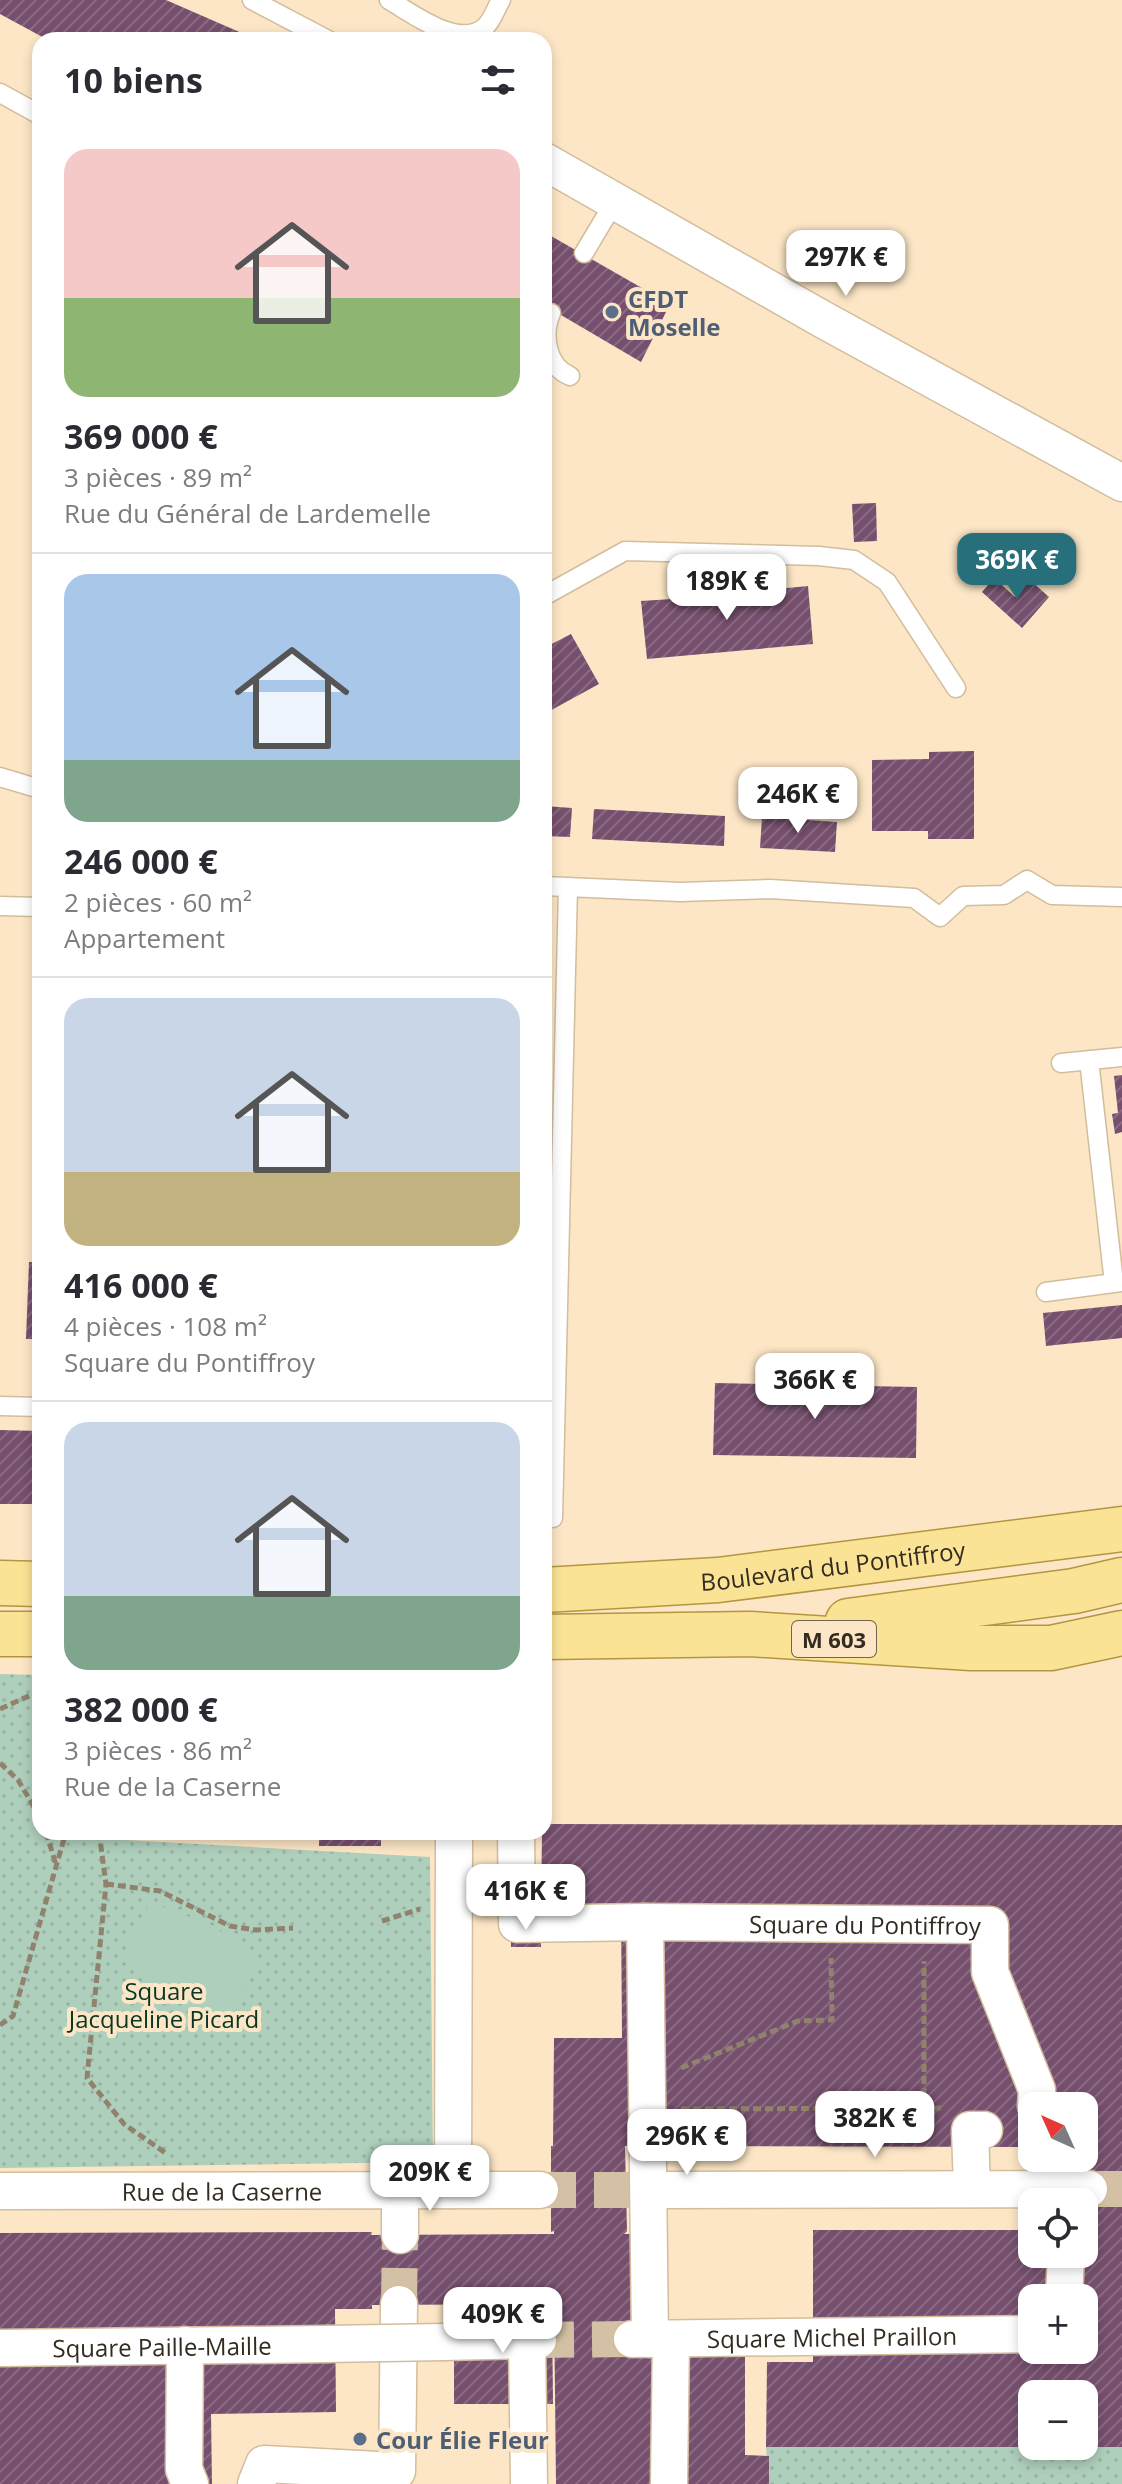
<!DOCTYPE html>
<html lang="fr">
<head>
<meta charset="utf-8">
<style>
	:root { --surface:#fff; --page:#f2f2f3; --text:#2b2b33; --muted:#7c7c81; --line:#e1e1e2; --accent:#276f7a }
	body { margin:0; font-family:"Open Sans",sans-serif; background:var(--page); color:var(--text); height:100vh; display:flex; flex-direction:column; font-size:30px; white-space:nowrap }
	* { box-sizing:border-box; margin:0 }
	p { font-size:26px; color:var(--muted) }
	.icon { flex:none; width:44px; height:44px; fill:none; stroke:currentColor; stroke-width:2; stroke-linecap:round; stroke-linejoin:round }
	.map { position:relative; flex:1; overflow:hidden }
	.panel { position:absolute; left:32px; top:32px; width:520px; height:1808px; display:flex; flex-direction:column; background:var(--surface); border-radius:24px; box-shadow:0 4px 12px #0003 }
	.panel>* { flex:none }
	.needle { width:52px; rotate:315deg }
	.tools { position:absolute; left:1018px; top:2092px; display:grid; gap:16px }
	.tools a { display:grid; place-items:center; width:80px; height:80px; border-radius:16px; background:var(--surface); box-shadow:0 4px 12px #0003; font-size:40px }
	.price { position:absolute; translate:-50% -68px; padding:0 18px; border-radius:16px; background:#fff; color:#222; font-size:26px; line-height:52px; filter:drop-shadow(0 2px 4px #0008) }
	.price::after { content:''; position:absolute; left:50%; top:48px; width:24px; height:18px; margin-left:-12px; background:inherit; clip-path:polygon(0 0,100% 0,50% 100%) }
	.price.current { background:var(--accent); color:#fff }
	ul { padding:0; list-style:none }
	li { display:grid; align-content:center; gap:16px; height:424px; padding:0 32px }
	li+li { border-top:2px solid var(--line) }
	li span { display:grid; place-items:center; height:248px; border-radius:24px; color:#555 }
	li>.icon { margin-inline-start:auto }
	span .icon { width:144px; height:144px; fill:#fffc; stroke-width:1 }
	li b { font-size:34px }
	h2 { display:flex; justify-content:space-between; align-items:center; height:96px; padding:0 32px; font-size:34px }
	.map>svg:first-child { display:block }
	.green { fill:url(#green-dots) }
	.pitch { fill:#afcfbd }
	.building { fill:url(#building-hatch); fill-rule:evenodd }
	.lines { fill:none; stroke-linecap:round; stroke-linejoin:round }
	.street-tunnel { stroke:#d4c1a5; stroke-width:36; stroke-dasharray:36 18; stroke-linecap:butt }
	.lane-casing { stroke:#d2bd9d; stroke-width:21 }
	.street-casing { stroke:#d2bd9d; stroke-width:39 }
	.primary-casing { stroke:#b3973e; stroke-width:47 }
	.path { stroke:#90826c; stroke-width:5; stroke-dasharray:8 4; stroke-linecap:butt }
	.lane { stroke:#fff; stroke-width:18 }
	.street { stroke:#fff; stroke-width:36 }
	.primary { stroke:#fbe395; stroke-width:44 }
	.street-bridge-casing { stroke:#d2bd9d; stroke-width:39; stroke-linecap:butt }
	.street-bridge { stroke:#fff; stroke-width:36 }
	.service-dot { fill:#5c6f8a; stroke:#fce6c6; stroke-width:3 }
	.labels { text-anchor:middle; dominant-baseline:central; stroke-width:8; stroke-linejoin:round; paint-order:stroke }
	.shield { fill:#fce6c6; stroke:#706452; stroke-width:2 }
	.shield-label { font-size:22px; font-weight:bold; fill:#342c20 }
	.service-label { font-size:24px; font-weight:bold; fill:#4e5e75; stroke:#fce6c6; text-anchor:start }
	.street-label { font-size:24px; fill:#342c20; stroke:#fce6c6 }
	.park-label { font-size:24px; fill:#0a3724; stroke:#fce6c6 }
</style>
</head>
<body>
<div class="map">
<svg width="1122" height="2484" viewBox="0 0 1122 2484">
	<defs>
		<pattern id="green-dots" width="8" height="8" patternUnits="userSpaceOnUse" patternTransform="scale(2)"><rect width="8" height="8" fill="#afcfbd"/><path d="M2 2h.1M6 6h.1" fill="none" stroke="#97b2a2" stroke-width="1.8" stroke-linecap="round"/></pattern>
		<pattern id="building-hatch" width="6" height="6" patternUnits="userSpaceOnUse" patternTransform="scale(2)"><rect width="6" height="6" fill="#774f6e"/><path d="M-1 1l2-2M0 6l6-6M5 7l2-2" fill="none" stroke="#8a6b82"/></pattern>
	</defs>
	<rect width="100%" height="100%" fill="#fce6c6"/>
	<path class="green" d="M0,1674L40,1675V1832H124L125,1840L430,1857L433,2162L0,2168Z
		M766,2447H1122V2484H769Z"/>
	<path class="pitch" d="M150,1902L211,1925L261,1959L228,2021L170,1996L120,1959Z"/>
	<path class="building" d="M0,0H166L258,40H48L0,14Z
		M544,232L670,304L641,362L544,305Z
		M876,503L877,541L854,542L852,504Z
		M994,578L1015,597L1030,580L1049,597L1022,628L982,592Z
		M777,581V589L808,586L813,644L647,659L641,601L672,599L671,591L689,589V597L758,591V582Z
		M571,634L599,684L544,714V648Z
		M974,751V839H928V831H872V760L929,759V752Z
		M544,806L572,808L570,837L544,836Z
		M594,809L725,816L724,846L592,839Z
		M762,817L837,822L835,852L760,848Z
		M1122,1075V1132L1115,1134L1112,1114L1118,1113L1114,1076Z
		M29,1262H40V1339H26Z
		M1122,1305V1338L1046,1346L1043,1313Z
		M715,1383L917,1387L916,1458L713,1455Z
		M0,1430L40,1431V1504H0Z
		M544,1824L1122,1825V2447H1084V2394H1032V2447H766L767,2362H813V2230H1032V2254H1084V2230L1090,2229L1089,2147H1084V2106H1032V2147L625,2146L627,2231L624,2234H630L631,2323L745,2322V2455L769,2456V2484H556L554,2304L372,2305V2309H335L336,2412L211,2414L212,2484H0V2233L372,2232L371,2235L554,2234V2231L551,2232V2146H553L554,2038H622L621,1907H541L542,1832H544ZM1032,2298H1084V2350H1032Z
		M319,1832H381V1846H319Z
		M511,1918H541V1947H511Z
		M552,2306L553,2404H454V2307Z"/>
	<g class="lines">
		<path class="street-tunnel" d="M1089,2189H1122
			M540,2190H660
			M399,2304L400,2235
			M538,2340L632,2339"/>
		<g class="lane-casing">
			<path id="lane" d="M252,0L328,40
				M389,0C412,13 459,50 485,27C492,21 496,8 501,0
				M0,93L40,115
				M584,253L615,201
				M551,313C542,334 546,366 570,376
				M544,596L625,551L819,556L854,560L887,582L956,688
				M0,777L40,789
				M544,886L680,892L770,889L914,898L940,917L963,896L1004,895L1027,880L1052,895L1122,897
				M0,906L40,907
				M1089,1060L1114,1283
				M1061,1063L1122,1057
				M1046,1292L1122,1282
				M0,1406L40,1407
				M553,1518L568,887"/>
		</g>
		<g class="street-casing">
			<g id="street">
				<path d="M544,161L822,319L1122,483"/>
				<path id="s1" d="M516,1832L517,1924L645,1922L990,1925V1972L1037,2090L1036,2106"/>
				<path d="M645,1922L650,2339"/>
				<path d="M972,2189L970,2130H984"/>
				<path d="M453,2190L454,1832"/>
				<path d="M660,2190L1089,2189"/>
				<path id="s2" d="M0,2191L540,2190"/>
				<path d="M400,2235V2190"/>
				<path d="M1064,2298L1066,2255"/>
				<path id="s3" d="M632,2339L1032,2334"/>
				<path d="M527,2341L529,2484"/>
				<path d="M444,2342L538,2340"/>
				<path d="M185,2345L184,2469L190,2484"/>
				<path id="s4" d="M0,2348L326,2344"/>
				<path d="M256,2484L264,2464L397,2471L399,2304"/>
				<path d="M669,2484L671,2339"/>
			</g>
		</g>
		<g class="primary-casing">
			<g id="primary">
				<path d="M0,1583L40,1584"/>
				<path id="s5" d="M544,1590L718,1580L1122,1529"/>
				<path d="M848,1621L1074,1591L1122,1580"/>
				<path d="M0,1634H40"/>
				<path d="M544,1637L750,1634L971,1648H1051L1122,1633"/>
			</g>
		</g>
		<path class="path" d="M0,1709L40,1691
			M0,1763L18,1780L40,1817
			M46,1832L56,1865
			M99,1832L106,1884L87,2078L124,2124L167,2154
			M106,1884L160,1891L230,1926L256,1930L293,1928
			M382,1921L420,1909
			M0,2025L13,2016L66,1832
			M681,2068L798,2021L832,2020L831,1958
			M924,2108V1961
			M681,2109L943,2108"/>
		<use href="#lane" class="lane"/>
		<use href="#street" class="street"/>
		<use href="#primary" class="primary"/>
		<g class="street-bridge-casing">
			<path id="street-bridge" d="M326,2344L444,2342"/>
		</g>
		<use href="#street-bridge" class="street-bridge"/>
	</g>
	<g class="service-dot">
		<circle cx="612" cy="312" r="8"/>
		<circle cx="360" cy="2439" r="8"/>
	</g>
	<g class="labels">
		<rect class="shield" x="792" y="1621" width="84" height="36" rx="6"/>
		<g class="shield-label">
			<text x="834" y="1639">M 603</text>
		</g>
		<g class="service-label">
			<text x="628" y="298">CFDT<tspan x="628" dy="28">Moselle</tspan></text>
			<text x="376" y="2439">Cour Élie Fleur</text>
		</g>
		<g class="street-label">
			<text stroke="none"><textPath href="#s5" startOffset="290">Boulevard du Pontiffroy</textPath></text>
			<text stroke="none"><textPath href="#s1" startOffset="440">Square du Pontiffroy</textPath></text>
			<text stroke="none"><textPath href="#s2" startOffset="222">Rue de la Caserne</textPath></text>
			<text stroke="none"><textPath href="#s3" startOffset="200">Square Michel Praillon</textPath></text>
			<text stroke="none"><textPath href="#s4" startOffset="162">Square Paille-Maille</textPath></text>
		</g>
		<g class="park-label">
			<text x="164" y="1990">Square<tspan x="164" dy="28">Jacqueline Picard</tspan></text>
		</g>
	</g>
</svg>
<div class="tools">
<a><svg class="needle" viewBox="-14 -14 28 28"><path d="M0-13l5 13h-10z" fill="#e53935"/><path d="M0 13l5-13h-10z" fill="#7c7c81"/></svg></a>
<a><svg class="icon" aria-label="locate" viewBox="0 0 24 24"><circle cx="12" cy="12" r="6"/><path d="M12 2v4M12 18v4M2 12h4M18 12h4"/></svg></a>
<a>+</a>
<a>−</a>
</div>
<b class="price" style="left:846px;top:298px">297K €</b>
<b class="price current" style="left:1017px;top:601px">369K €</b>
<b class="price" style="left:727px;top:622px">189K €</b>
<b class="price" style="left:798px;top:835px">246K €</b>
<b class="price" style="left:815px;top:1421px">366K €</b>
<b class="price" style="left:526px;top:1932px">416K €</b>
<b class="price" style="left:875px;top:2159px">382K €</b>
<b class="price" style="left:687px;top:2177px">296K €</b>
<b class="price" style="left:430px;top:2213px">209K €</b>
<b class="price" style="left:503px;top:2355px">409K €</b>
<section class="panel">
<h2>10 biens<svg class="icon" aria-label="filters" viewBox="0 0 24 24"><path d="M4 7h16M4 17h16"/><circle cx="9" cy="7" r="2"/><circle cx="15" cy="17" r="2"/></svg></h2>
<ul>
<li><span style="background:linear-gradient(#f6c9c9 60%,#8fb573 0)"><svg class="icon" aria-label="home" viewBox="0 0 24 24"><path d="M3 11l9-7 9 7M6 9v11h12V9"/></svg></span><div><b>369 000 €</b><p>3 pièces · 89 m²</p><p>Rue du Général de Lardemelle</p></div></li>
<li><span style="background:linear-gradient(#a9c7e8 75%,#7fa58c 0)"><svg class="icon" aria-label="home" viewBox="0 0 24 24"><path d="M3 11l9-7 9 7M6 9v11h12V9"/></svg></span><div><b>246 000 €</b><p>2 pièces · 60 m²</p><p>Appartement</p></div></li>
<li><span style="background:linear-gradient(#c9d6e8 70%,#c2b280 0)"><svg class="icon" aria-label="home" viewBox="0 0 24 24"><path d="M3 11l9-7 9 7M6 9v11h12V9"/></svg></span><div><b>416 000 €</b><p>4 pièces · 108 m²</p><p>Square du Pontiffroy</p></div></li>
<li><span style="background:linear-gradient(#c9d6e8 70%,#7fa58c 0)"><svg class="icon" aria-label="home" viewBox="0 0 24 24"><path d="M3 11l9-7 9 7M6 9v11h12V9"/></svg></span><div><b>382 000 €</b><p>3 pièces · 86 m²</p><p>Rue de la Caserne</p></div></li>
</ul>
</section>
</div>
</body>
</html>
